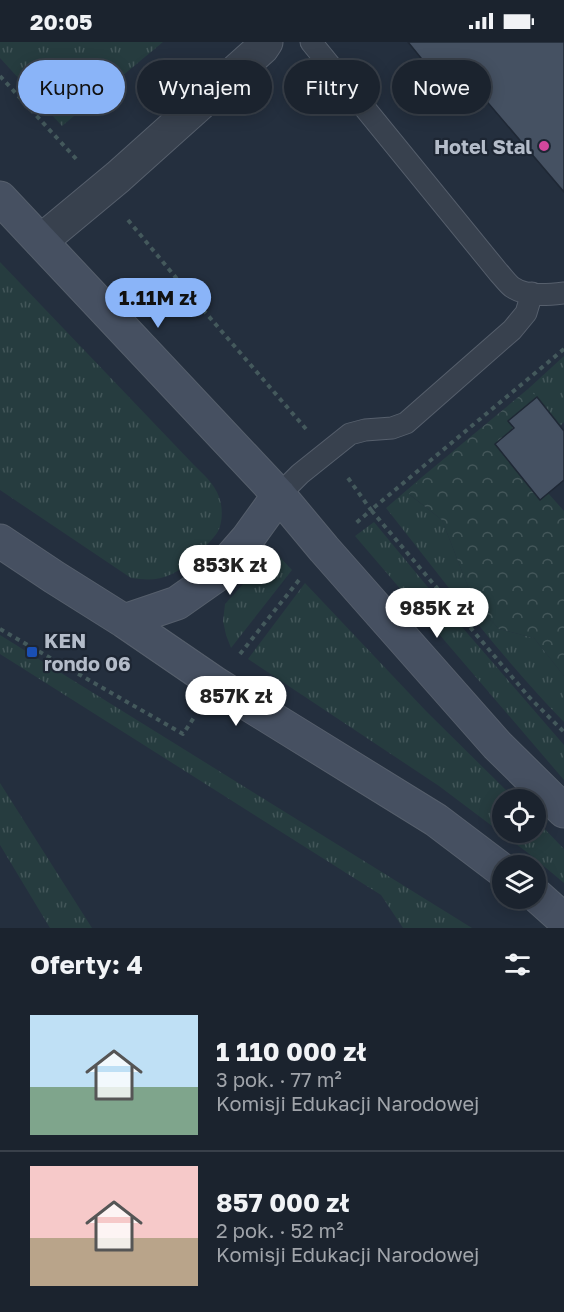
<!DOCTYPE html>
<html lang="pl">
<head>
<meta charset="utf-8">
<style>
	:root { --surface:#1b232e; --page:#282f3a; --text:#f1f3f6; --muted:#a0a4aa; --line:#39404a; --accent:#8ab4f8 }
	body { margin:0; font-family:"Golos Text",sans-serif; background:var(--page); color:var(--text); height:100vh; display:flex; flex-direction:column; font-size:22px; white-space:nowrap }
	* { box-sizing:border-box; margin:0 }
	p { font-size:20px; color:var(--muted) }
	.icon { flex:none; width:33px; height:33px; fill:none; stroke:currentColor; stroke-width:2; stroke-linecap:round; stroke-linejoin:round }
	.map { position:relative; height:886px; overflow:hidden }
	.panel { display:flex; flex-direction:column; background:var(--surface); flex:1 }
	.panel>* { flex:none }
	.top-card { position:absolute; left:18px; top:18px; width:528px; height:54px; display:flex; gap:12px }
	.tools { position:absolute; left:492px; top:747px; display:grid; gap:12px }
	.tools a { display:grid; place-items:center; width:54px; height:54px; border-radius:50%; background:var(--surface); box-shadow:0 3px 15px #0003,0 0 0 2px var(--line); font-size:30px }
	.price { position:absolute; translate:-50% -51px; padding:0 14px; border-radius:21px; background:#fff; color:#222; font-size:20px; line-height:39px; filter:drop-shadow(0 2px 3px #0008) }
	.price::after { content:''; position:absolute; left:50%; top:36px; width:18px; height:14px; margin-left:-9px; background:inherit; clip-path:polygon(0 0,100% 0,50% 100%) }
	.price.current { background:var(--accent); color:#111 }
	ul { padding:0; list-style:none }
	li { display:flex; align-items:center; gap:18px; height:150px; padding:0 30px }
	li+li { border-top:2px solid var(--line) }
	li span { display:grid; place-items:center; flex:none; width:168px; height:120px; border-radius:0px; color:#555 }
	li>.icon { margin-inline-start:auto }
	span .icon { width:72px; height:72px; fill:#fffc; stroke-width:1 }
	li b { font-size:26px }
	h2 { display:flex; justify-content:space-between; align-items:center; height:72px; padding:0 30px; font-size:26px }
	.chip { padding:0 21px; border-radius:27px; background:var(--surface); box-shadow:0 3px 15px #0003,0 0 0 2px var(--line); font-size:21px; line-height:54px }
	.chip.current { background:var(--accent); color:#111 }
	.status { display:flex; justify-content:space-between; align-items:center; height:42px; padding:0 30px; background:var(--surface); direction:ltr }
	.status svg { height:16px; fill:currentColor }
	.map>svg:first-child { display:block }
	.grass { fill:url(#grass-tufts) }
	.forest { fill:url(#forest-crowns) }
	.building { fill:#455162; stroke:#1f2835; stroke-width:1.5 }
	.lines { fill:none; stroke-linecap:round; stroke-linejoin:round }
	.lane-casing { stroke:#565f6c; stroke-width:23 }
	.street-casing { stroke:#565f6c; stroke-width:35 }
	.secondary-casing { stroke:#565f6c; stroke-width:35 }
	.path { stroke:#44595c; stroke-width:4; stroke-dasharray:4.5 4.5; stroke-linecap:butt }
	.lane { stroke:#38414e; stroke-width:21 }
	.street { stroke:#38414e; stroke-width:33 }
	.secondary { stroke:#465061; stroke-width:33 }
	.hotel-dot { fill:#d1479c; stroke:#1d2633; stroke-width:2 }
	.transit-dot { fill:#1a4fb4; stroke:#1d2633; stroke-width:2 }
	.labels { text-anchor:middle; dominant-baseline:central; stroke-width:4.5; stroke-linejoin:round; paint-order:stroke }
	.poi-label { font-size:20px; font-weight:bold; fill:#b4bcc9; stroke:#1d2633; text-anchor:end }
</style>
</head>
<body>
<div class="status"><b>20:05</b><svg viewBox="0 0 49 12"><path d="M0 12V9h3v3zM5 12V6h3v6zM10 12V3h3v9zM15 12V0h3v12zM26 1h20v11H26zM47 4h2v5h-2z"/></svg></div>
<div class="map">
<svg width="564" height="886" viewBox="0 0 564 886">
	<defs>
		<pattern id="grass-tufts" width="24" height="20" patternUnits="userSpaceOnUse" patternTransform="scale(1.5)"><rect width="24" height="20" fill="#263c3f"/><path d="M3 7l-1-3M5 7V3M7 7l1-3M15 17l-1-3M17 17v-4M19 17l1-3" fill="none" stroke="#435659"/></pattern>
		<pattern id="forest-crowns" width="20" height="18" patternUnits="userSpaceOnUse" patternTransform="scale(1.5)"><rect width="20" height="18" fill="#263c3f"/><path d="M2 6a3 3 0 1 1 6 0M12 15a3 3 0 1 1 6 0" fill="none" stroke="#435659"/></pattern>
	</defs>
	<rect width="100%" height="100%" fill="#242f3e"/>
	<path class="grass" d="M0,0H163L62,84L0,16Z
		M0,220L193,422C202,431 215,442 219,455C223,465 223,482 217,491C209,502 184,527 172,532C158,539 145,538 131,536L0,448Z
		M564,314V380L560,384L528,347Z
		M422,435L410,453L442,478L474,560L499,587L534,596L564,634V680C499,613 444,539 386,466Z
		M374,480L436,555L564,703V738L355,494Z
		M276,511L292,528L231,606L226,593L223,579L225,562L254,530Z
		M305,541L426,669L515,757L502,758V790H536V778L564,807V841L528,811L439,744L248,617Z
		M0,593L472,886H403L381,853L0,612Z
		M0,741L92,886H93H50L0,803Z"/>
	<path class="forest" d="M528,347L537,355L514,386L495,402L539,457L548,451L564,469V634L534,596L499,587L474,560L442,478L409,452L422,435Z"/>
	<path class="building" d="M408,0H564V150L472,42L453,58L423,23L425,21Z
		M537,355L564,389V438L540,458L495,402L514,386L508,379Z"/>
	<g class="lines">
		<g class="lane-casing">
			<path id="lane" d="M311,0L499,231C503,235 507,241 512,245C527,255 547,253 564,251
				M279,453L300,432L350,392L365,388L392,386L406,381L512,288L526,271L532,251"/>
		</g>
		<g class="street-casing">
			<path id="street" d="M41,199L118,135L262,6L266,0"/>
		</g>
		<g class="secondary-casing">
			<path id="secondary" d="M0,156L279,453L324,507L497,703L564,769
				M0,499L54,535L124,579L216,642L436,778L502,828
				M124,579L177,561L214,535L248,496L279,453
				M536,853L564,878"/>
		</g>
		<path class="path" d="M0,34L79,120
			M128,178L192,255L306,387
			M564,307L371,468L529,655L564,690
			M348,436L371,468L355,482
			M0,587L183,692L195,674
			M240,612L299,538"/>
		<use href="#lane" class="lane"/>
		<use href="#street" class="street"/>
		<use href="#secondary" class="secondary"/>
	</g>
	<circle class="hotel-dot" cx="544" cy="104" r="6"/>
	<rect class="transit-dot" x="26" y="604" width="12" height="12" rx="3"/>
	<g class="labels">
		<g class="poi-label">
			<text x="532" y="104">Hotel Stal</text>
			<text x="44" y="598" text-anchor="start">KEN<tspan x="44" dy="23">rondo 06</tspan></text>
		</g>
	</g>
</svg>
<div class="tools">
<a><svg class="icon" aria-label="locate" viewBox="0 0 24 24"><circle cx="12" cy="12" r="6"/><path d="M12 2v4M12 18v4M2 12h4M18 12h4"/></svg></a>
<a><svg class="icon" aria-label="layers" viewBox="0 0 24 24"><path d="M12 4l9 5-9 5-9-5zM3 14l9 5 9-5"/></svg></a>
</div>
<b class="price current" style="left:158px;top:287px">1.11M zł</b>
<b class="price" style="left:230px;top:554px">853K zł</b>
<b class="price" style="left:437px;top:597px">985K zł</b>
<b class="price" style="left:236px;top:685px">857K zł</b>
<div class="top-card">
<a class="chip current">Kupno</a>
<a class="chip">Wynajem</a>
<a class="chip">Filtry</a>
<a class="chip">Nowe</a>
</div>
</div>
<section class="panel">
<h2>Oferty: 4<svg class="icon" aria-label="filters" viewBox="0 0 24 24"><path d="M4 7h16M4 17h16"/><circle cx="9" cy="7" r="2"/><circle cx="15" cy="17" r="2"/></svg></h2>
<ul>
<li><span style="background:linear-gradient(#bfe0f5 60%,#7fa58c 0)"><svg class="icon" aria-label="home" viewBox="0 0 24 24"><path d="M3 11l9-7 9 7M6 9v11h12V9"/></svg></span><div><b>1 110 000 zł</b><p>3 pok. · 77 m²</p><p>Komisji Edukacji Narodowej</p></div></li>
<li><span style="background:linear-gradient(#f6c9c9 60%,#b9a48a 0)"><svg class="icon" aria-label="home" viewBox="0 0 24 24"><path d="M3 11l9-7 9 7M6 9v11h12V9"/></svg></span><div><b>857 000 zł</b><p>2 pok. · 52 m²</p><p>Komisji Edukacji Narodowej</p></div></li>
</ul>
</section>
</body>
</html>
